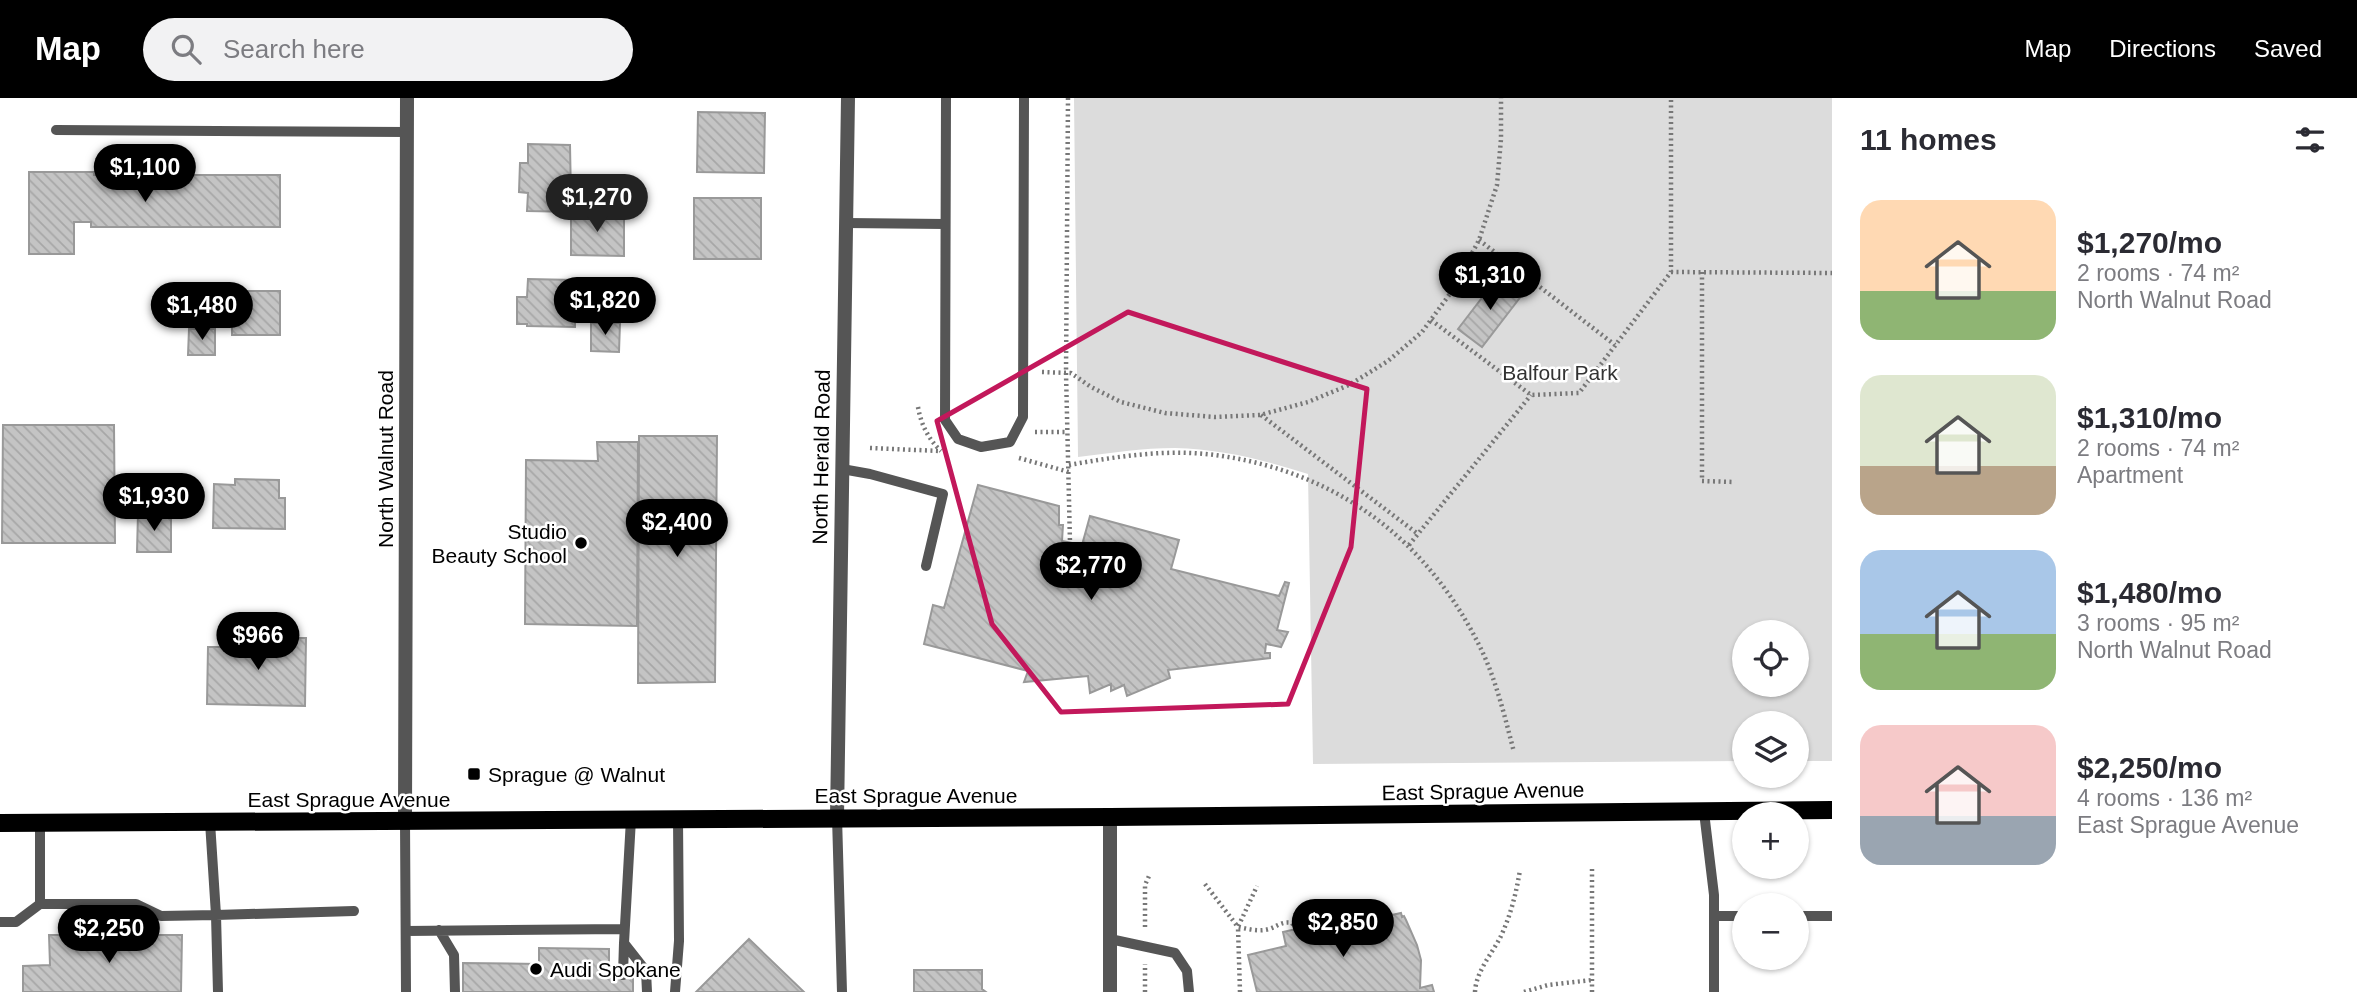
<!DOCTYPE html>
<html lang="en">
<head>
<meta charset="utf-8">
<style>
	:root { --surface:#fff; --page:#f2f2f3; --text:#2b2b33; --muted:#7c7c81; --accent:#000 }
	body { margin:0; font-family:Helvetica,sans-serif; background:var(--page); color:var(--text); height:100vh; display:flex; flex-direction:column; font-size:26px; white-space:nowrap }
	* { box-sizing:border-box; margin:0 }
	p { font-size:23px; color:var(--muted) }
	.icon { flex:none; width:38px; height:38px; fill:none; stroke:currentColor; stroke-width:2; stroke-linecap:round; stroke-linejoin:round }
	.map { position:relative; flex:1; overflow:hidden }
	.drawer { display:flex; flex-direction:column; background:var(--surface); width:525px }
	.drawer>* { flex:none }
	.controls { position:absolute; left:1732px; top:522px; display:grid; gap:14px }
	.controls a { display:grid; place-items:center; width:77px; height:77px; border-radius:50%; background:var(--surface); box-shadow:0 2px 5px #0004; font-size:35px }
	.price { position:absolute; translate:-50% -60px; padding:0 16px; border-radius:24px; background:var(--accent); color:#fff; font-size:23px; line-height:46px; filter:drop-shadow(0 2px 4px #0008) }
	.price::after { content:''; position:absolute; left:50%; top:42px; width:21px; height:16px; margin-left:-10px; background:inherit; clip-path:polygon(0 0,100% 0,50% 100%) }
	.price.selected { background:#222; color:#fff }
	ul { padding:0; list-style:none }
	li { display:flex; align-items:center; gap:21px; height:175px; padding:0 28px }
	li span { display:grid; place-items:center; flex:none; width:196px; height:140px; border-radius:21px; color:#555 }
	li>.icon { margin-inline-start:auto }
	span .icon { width:84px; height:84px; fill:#fffc; stroke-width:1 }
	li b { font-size:30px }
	h2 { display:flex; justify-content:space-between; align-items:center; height:84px; padding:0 28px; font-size:30px }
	header { display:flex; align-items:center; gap:42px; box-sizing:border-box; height:98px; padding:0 35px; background:var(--accent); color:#fff }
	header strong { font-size:33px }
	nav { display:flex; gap:38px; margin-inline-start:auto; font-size:24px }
	.search { width:490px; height:63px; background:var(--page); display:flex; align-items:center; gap:18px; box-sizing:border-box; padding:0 24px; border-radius:38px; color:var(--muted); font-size:26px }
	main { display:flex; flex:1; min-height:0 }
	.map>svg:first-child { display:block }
	.green { fill:#dcdcdc; fill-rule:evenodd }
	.building { fill:url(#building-back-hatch); stroke:#999; stroke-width:2 }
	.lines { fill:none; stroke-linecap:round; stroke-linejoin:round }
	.path { stroke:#777; stroke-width:4.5; stroke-dasharray:2 3.5; stroke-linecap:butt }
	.service { stroke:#555; stroke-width:10 }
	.minor { stroke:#555; stroke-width:14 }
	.primary { stroke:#000; stroke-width:18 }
	.marked { fill:none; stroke:#c2185b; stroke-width:5; stroke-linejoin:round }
	.poi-dot { fill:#000; stroke:#fff; stroke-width:2.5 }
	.labels { text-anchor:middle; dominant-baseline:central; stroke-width:5; stroke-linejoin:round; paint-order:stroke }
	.park-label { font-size:21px; fill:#333; stroke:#fff }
	.street-label { font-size:21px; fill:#000; stroke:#fff }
	.poi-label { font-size:21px; fill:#000; stroke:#fff; text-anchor:start }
</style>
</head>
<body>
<header>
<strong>Map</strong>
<div class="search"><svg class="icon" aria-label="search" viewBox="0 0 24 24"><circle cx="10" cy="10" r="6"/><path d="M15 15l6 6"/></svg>Search here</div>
<nav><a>Map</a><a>Directions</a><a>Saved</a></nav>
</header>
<main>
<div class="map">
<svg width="1832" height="894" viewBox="0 0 1832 894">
	<defs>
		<pattern id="building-back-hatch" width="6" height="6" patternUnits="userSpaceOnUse" patternTransform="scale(1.75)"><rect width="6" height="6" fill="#c4c4c4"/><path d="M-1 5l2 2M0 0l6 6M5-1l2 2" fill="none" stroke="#a7a7a7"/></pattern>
	</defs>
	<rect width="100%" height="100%" fill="#fff"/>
	<path class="green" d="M1074,0H1832V663H1797V625H1745V663L1313,666L1308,376C1265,362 1221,351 1175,350C1143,350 1110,355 1078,359ZM1745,534H1797V586H1745Z"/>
	<path class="building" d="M698,14L765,15L764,75L697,74Z
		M528,46L570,47L571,99H577V114L527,113L528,95L519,94L520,65H528Z
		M29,74H94V77H280V129H91V124H74V156H29Z
		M694,100H761V161H694Z
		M571,115L624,116V158L571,157Z
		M1498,179L1522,197L1482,249L1458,231Z
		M528,181L575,182V229L527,228V226H517V199H527Z
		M237,193H280V237H232V215H237Z
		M591,225H620L619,254L591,253Z
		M189,231H215V257H188Z
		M3,327H114L115,445H2Z
		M639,338H717L715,584L638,585Z
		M597,344H638L637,528L525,526L526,362L598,363Z
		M235,381L279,382V400H285V431L213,430L214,386L235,387Z
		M978,387L1059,408V427H1063L1062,443L1082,447L1090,418L1179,442L1171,471L1279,498L1285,484L1289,485L1277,532L1288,534L1281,549L1266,546L1265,555H1270V560L1168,572L1170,580L1127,598L1124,587L1111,593V586L1090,595L1088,578L1024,584L1028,573L924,546L933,507L944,510Z
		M138,415L171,416V454H137Z
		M221,540H306L305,608L207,606L208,549H221Z
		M1401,815L1402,819L1404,818L1406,822L1417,847L1421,862L1420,890L1432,887L1434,894H1257L1248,857L1286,848L1283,834L1331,823L1332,830Z
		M49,837H182L181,894H23V868L50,867Z
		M749,841L804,894H696Z
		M539,850L609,851V877H633V894H463V865L539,866Z
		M914,872H982V891L986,894H914Z"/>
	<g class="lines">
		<path class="path" d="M1068,0L1066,275L1070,445
			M1479,142L1615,247
			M1671,174L1832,175
			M1702,174V383L1735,384
			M1431,222L1531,297L1579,295L1671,174V0
			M1042,274L1071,275L1091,289L1121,304L1165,315L1215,319L1260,317L1308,304L1349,287L1388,263L1422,234L1452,193L1479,142L1497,87L1501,41V0
			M918,309C921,326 928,341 941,353
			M1261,317L1418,436
			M1035,334H1068
			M870,350L940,353
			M1019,360L1069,374
			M1069,367C1119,358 1172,350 1222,358C1342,376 1430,445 1482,553C1497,585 1505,620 1514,654
			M1409,447L1531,297
			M1205,786L1238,829C1248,831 1259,834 1269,831C1278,828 1282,823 1292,825L1296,831
			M1145,829V787L1149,778
			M1145,894V866
			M1240,894L1238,829L1257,788
			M1475,894C1476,873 1492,856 1501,838C1511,816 1516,796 1520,772
			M1524,894L1548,887L1592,882
			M1592,894V771"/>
		<path class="service" d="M946,0L945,322L958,341L981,349L1010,344L1023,319L1024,0
			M56,32L407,34
			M846,125L945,126
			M842,371L870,376L943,396L926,468
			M1704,714L1714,797V894
			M837,719L842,894
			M631,721L624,845L646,873L647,894
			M405,723L406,894
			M210,724L216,817L354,813
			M40,806H136L161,818L216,817L218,894
			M1714,818H1745
			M1797,818H1832
			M0,824H16L40,806V725
			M439,832L454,857L455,894
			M406,833L624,831
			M1110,841L1175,855L1187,873L1189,894
			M623,877L624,845
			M675,894L679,843L678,721"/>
		<path class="minor" d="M837,719L848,0
			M405,723L407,0
			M1110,894V719"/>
		<path class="primary" d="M0,725L1110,719L1832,712"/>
	</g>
	<path class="marked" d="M1128,214L1367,291L1351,449L1288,606L1061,614L992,526L937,323Z"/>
	<g class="poi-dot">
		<circle cx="581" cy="445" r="7"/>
		<rect x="467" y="669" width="14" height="14" rx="3.5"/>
		<circle cx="536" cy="871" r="7"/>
	</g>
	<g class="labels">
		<g class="park-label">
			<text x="1560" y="274">Balfour Park</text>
		</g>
		<g class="street-label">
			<text transform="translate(821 359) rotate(-89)">North Herald Road</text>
			<text transform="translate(385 361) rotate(-90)">North Walnut Road</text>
			<text transform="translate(1483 693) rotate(-1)">East Sprague Avenue</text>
			<text x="916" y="697">East Sprague Avenue</text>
			<text x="349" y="701">East Sprague Avenue</text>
		</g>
		<g class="poi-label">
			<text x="567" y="433" text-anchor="end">Studio<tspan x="567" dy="24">Beauty School</tspan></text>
			<text x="488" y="676">Sprague @ Walnut</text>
			<text x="550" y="871">Audi Spokane</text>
		</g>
	</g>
</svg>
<div class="controls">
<a><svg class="icon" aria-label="locate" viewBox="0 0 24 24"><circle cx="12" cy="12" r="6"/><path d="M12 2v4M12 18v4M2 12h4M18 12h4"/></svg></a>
<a><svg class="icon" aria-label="layers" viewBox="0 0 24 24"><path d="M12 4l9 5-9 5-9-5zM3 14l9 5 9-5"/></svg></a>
<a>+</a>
<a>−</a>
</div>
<b class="price" style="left:145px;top:106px">$1,100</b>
<b class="price selected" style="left:597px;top:136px">$1,270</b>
<b class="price" style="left:1490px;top:214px">$1,310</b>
<b class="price" style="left:605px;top:239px">$1,820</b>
<b class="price" style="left:202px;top:244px">$1,480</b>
<b class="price" style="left:154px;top:435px">$1,930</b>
<b class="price" style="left:677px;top:461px">$2,400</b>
<b class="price" style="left:1091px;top:504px">$2,770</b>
<b class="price" style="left:258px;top:574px">$966</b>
<b class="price" style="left:1343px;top:861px">$2,850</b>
<b class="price" style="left:109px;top:867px">$2,250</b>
</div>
<section class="drawer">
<h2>11 homes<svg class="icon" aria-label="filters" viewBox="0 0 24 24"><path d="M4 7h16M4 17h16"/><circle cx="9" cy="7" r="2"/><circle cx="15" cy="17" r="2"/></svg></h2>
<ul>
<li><span style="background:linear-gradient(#ffd9b3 65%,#8fb573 0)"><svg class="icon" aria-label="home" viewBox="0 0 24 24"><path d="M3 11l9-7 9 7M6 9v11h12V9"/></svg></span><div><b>$1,270/mo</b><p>2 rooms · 74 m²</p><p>North Walnut Road</p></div></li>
<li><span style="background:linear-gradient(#dfe7d0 65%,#b9a48a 0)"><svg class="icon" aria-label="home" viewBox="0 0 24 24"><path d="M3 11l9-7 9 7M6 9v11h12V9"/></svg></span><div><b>$1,310/mo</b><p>2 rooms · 74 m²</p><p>Apartment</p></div></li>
<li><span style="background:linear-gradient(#a9c7e8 60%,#8fb573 0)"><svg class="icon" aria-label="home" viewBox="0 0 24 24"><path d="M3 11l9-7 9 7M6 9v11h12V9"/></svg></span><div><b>$1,480/mo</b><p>3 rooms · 95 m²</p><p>North Walnut Road</p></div></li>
<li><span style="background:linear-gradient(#f6c9c9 65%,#9aa5b1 0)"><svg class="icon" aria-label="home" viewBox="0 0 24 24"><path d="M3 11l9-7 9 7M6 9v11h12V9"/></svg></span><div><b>$2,250/mo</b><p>4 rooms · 136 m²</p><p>East Sprague Avenue</p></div></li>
</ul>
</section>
</main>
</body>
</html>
